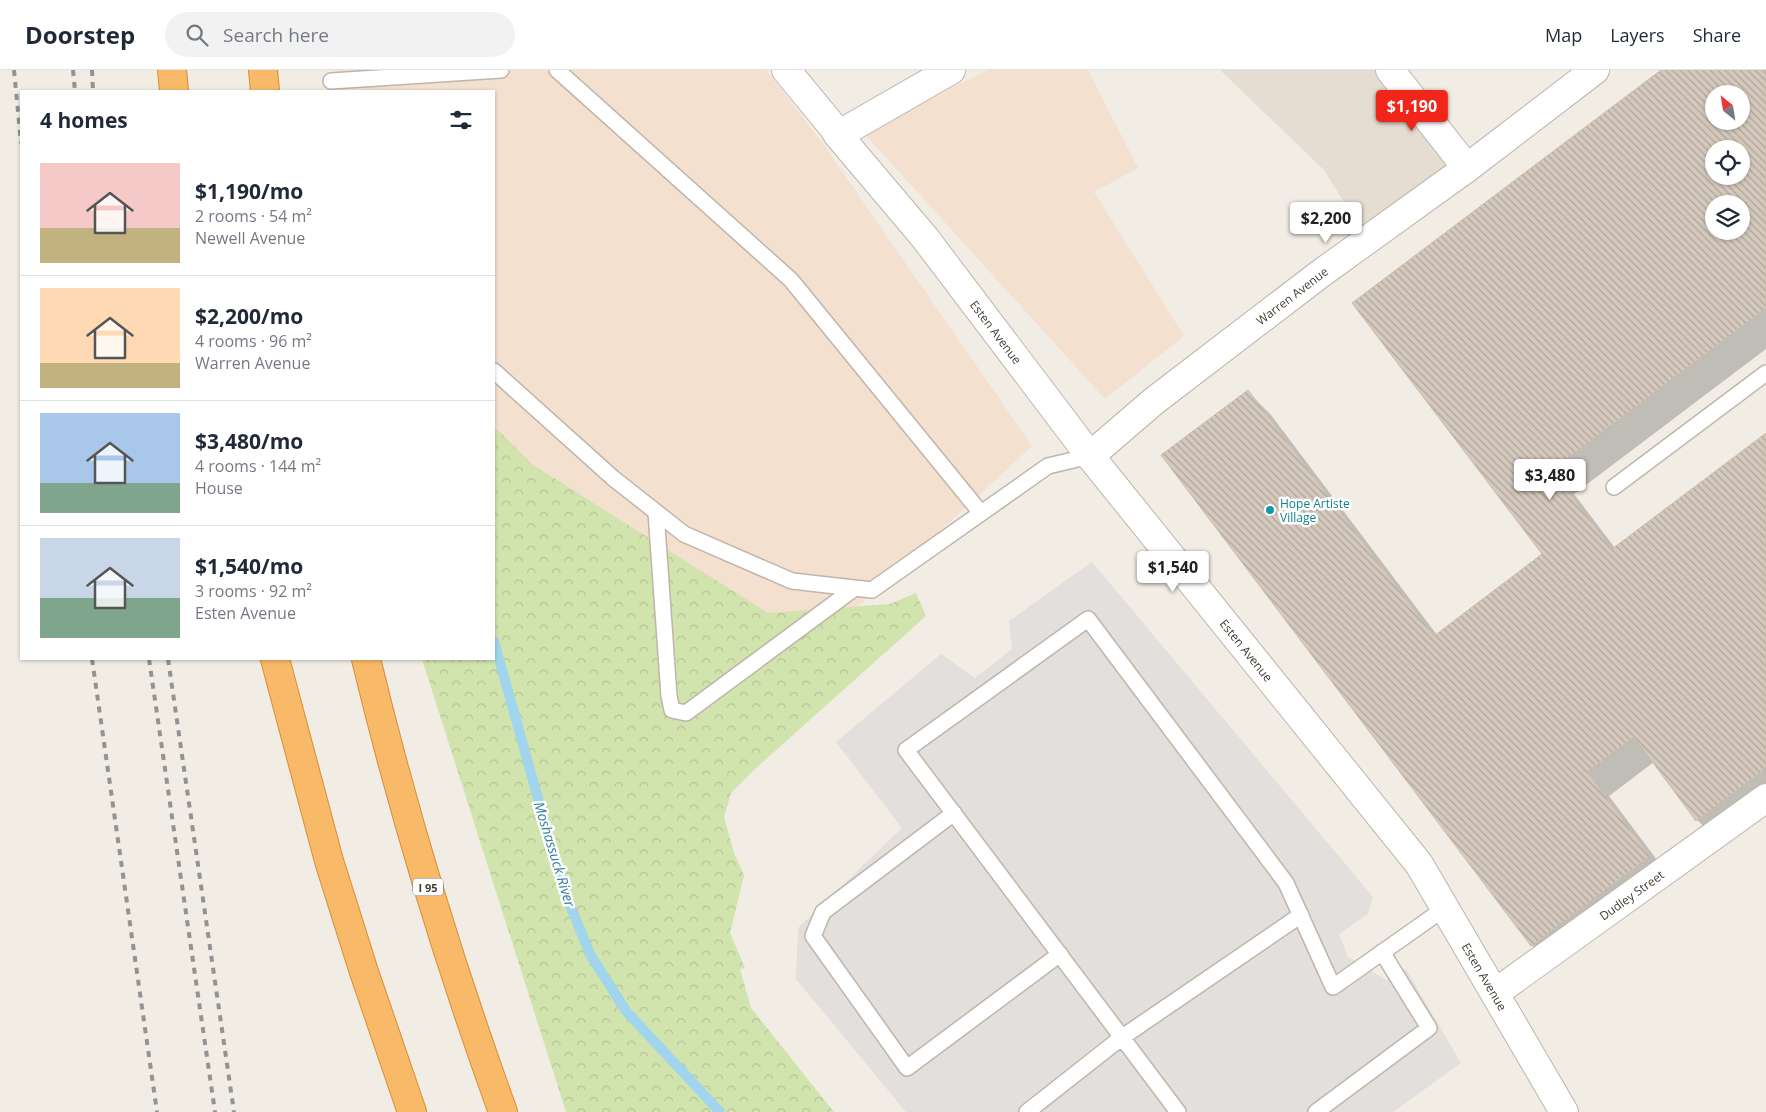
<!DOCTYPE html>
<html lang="en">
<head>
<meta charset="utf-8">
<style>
	:root { --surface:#fff; --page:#f2f2f3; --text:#1f2937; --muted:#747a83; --line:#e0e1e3; --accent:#f2251a }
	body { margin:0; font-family:"Open Sans",sans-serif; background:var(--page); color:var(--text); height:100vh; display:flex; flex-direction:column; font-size:19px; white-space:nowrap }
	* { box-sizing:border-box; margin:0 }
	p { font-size:16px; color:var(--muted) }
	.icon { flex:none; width:28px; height:28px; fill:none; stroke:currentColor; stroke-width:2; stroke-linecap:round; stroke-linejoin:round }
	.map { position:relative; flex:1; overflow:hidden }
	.sheet { position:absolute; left:20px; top:20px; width:475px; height:570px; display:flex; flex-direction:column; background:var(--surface); border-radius:0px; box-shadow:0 1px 4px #0004 }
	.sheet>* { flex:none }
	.needle { width:32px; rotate:330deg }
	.fabs { position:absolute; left:1705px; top:15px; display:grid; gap:10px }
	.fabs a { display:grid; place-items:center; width:45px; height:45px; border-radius:50%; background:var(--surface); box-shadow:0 1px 4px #0004; font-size:25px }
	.price { position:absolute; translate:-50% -42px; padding:0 11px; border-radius:5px; background:#fff; color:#222; font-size:16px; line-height:32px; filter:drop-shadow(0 1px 2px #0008) }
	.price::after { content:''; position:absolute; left:50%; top:30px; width:15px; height:11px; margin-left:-8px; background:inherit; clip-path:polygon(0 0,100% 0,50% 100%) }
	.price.on { background:var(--accent); color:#fff }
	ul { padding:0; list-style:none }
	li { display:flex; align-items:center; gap:15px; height:125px; padding:0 20px }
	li+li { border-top:1px solid var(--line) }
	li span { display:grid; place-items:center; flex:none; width:140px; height:100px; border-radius:0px; color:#555 }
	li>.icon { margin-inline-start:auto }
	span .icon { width:60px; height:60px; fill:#fffc; stroke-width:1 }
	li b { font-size:21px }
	h2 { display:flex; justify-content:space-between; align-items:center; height:60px; padding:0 20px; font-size:21px }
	header { display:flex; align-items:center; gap:30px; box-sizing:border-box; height:70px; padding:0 25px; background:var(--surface); border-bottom:1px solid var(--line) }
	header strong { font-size:24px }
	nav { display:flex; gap:28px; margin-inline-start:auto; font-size:18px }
	.search { width:350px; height:45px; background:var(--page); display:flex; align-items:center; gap:12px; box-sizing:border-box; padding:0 18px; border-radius:28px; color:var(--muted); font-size:19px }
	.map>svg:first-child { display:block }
	.residential { fill:#e5ddd2 }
	.commercial { fill:#f3e0cf }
	.forest { fill:url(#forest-crowns) }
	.parking { fill:#e2dfdc }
	.shadow { fill:#0003; fill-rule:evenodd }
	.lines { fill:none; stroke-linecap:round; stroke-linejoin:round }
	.stream { stroke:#a1d5ed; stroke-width:10 }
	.building { fill:url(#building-back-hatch); stroke:#cdbdad; fill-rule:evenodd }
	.service-casing { stroke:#bfb5aa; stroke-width:18 }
	.minor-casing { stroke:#bfb5aa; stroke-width:30 }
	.motorway-casing { stroke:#d78d38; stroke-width:30 }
	.service { stroke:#fff; stroke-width:15 }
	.minor { stroke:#fff; stroke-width:28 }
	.motorway { stroke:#f8ba68; stroke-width:28 }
	.rail { stroke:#939393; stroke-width:4; stroke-dasharray:6 6; stroke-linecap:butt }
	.culture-dot { fill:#0f9aa8; stroke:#fff; stroke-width:2 }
	.labels { text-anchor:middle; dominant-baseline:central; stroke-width:5; stroke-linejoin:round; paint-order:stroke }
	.shield { fill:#fff; stroke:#7b7671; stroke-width:1 }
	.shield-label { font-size:11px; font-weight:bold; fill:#433c34 }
	.street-label { font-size:12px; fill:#433c34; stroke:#fff }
	.culture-label { font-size:12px; fill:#0d838f; stroke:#fff; text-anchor:start }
	.water-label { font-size:14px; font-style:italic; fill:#307da2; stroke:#fff }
</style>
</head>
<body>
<header>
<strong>Doorstep</strong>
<div class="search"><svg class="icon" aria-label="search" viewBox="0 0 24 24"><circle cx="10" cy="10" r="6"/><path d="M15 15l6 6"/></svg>Search here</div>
<nav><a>Map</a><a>Layers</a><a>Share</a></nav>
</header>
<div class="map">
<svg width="1766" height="1042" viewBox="0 0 1766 1042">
	<defs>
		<pattern id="forest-crowns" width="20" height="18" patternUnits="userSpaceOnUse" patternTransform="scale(1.25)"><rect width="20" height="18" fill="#d1e4ad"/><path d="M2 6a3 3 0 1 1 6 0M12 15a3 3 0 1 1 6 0" fill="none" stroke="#b5c495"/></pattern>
		<pattern id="building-back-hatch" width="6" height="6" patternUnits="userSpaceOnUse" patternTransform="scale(1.25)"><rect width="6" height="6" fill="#d5c9bd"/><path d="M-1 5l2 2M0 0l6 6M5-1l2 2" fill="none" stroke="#aea49a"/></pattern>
	</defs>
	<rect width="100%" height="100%" fill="#f1ece4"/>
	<path class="residential" d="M1220,0H1389L1464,93L1365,165L1324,100Z"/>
	<path class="commercial" d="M336,0H766L823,74L1032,376L702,680L494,389V21H338Z
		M988,0H1088L1138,98L1094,122L1184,266L1105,329L863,62Z"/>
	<path class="forest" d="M494,356L533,395L768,543L890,534L916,523L926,546L755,699L731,723L724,747L734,783L744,805L730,863L745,898L740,899L751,938L834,1042H566L422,589H494Z"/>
	<path class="parking" d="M1092,492L1373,827L1368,844L1339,864L1348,887L1386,910L1406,899L1461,993L1393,1042H906L796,909L798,858L902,758L836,672L941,584L975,608L1012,579L1009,551Z"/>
	<path class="shadow" d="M1663,0H1766V279L1574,424L1615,478L1766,365V739L1721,773L1697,750L1654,692L1609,726L1672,810L1555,898L1532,875L1248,322L1271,345L1437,565L1544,485L1354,233ZM1714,24H1741V51H1714ZM1714,79H1741V106H1714ZM1714,134H1741V161H1714Z"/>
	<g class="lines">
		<path class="stream" d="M494,571L563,818L590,884L626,941L720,1042"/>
	</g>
	<path class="building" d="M1661,0H1766V238L1552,400L1612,479L1766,363V698L1696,751L1634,667L1587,702L1650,786L1531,876L1161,385L1248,320L1434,566L1542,484L1352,233ZM1714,24H1741V51H1714ZM1714,79H1741V106H1714ZM1714,134H1741V161H1714Z"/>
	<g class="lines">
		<g class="service-casing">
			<path id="service" d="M557,0L791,210L981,443
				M331,11L501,0
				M494,301L613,408L684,464L792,511L872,520L1048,396L1090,386
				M1614,417L1766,303
				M656,442L669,626L672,640L686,643L855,518
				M954,743L823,842L813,866L907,998L1060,884
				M1027,1042L1121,968L1301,845
				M1178,1042L906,680L1088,549L1286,813L1333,917L1445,838
				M1316,1042L1429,958L1382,882"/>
		</g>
		<g class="minor-casing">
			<g id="minor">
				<path id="s1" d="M786,0L833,57L838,65L925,168L1090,386L1419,794L1564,1042"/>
				<path d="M1390,0L1467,98"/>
				<path d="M838,65L951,0"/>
				<path id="s2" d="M1090,386L1154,331L1320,204L1467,98L1595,0"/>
				<path id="s3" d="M1495,923L1766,728"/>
			</g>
		</g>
		<g class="motorway-casing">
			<path id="motorway" d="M172,0L174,21
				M263,0L265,21
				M275,589L329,791L364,902L412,1042
				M366,589C403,742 449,893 503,1042"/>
		</g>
		<use href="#service" class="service"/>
		<use href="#minor" class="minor"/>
		<use href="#motorway" class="motorway"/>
		<path class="rail" d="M14,0L21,73
			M73,0L75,21
			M92,0L93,21
			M92,589L157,1042
			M149,589L215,1042
			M168,589L234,1042"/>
	</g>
	<circle class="culture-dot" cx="1270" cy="440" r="5"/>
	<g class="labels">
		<rect class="shield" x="413" y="808.5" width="30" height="17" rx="4"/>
		<g class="shield-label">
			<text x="428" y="817">I 95</text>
		</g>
		<g class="street-label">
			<text stroke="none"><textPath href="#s2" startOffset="258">Warren Avenue</textPath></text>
			<text stroke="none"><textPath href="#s1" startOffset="336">Esten Avenue</textPath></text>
			<text stroke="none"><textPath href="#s1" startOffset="741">Esten Avenue</textPath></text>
			<text stroke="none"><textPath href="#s3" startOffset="168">Dudley Street</textPath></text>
			<text stroke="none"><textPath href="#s1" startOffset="1146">Esten Avenue</textPath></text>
		</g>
		<g class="culture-label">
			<text x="1280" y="433">Hope Artiste<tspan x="1280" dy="14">Village</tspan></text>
		</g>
		<g class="water-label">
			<text transform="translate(555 784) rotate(73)">Moshassuck River</text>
		</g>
	</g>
</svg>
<div class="fabs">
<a><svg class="needle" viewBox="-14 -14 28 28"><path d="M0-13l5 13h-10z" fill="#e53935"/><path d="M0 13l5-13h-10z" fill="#747a83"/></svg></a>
<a><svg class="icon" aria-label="locate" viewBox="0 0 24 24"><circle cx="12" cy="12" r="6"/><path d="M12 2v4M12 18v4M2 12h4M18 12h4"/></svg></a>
<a><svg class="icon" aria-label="layers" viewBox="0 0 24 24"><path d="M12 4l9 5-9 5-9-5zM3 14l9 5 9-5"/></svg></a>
</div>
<b class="price on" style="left:1412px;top:62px">$1,190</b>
<b class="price" style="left:1326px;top:174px">$2,200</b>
<b class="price" style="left:1550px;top:431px">$3,480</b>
<b class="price" style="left:1173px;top:523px">$1,540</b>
<section class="sheet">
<h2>4 homes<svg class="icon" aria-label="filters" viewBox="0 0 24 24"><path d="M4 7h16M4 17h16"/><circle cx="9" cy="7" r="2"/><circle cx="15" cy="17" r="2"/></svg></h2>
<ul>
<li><span style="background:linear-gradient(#f6c9c9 65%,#c2b280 0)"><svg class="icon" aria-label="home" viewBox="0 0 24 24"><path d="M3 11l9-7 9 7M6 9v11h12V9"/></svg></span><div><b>$1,190/mo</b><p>2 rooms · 54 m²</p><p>Newell Avenue</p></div></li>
<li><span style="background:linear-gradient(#ffd9b3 75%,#c2b280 0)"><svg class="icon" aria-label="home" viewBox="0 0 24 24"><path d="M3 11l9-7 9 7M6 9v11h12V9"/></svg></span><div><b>$2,200/mo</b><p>4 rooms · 96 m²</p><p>Warren Avenue</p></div></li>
<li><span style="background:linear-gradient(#a9c7e8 70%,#7fa58c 0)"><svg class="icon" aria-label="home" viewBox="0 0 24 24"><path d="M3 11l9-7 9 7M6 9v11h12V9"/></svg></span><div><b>$3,480/mo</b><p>4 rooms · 144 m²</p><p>House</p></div></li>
<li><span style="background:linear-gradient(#c9d6e8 60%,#7fa58c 0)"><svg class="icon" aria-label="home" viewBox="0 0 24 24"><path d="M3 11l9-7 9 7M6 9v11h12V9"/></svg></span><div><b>$1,540/mo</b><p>3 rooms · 92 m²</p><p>Esten Avenue</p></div></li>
</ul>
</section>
</div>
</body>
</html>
